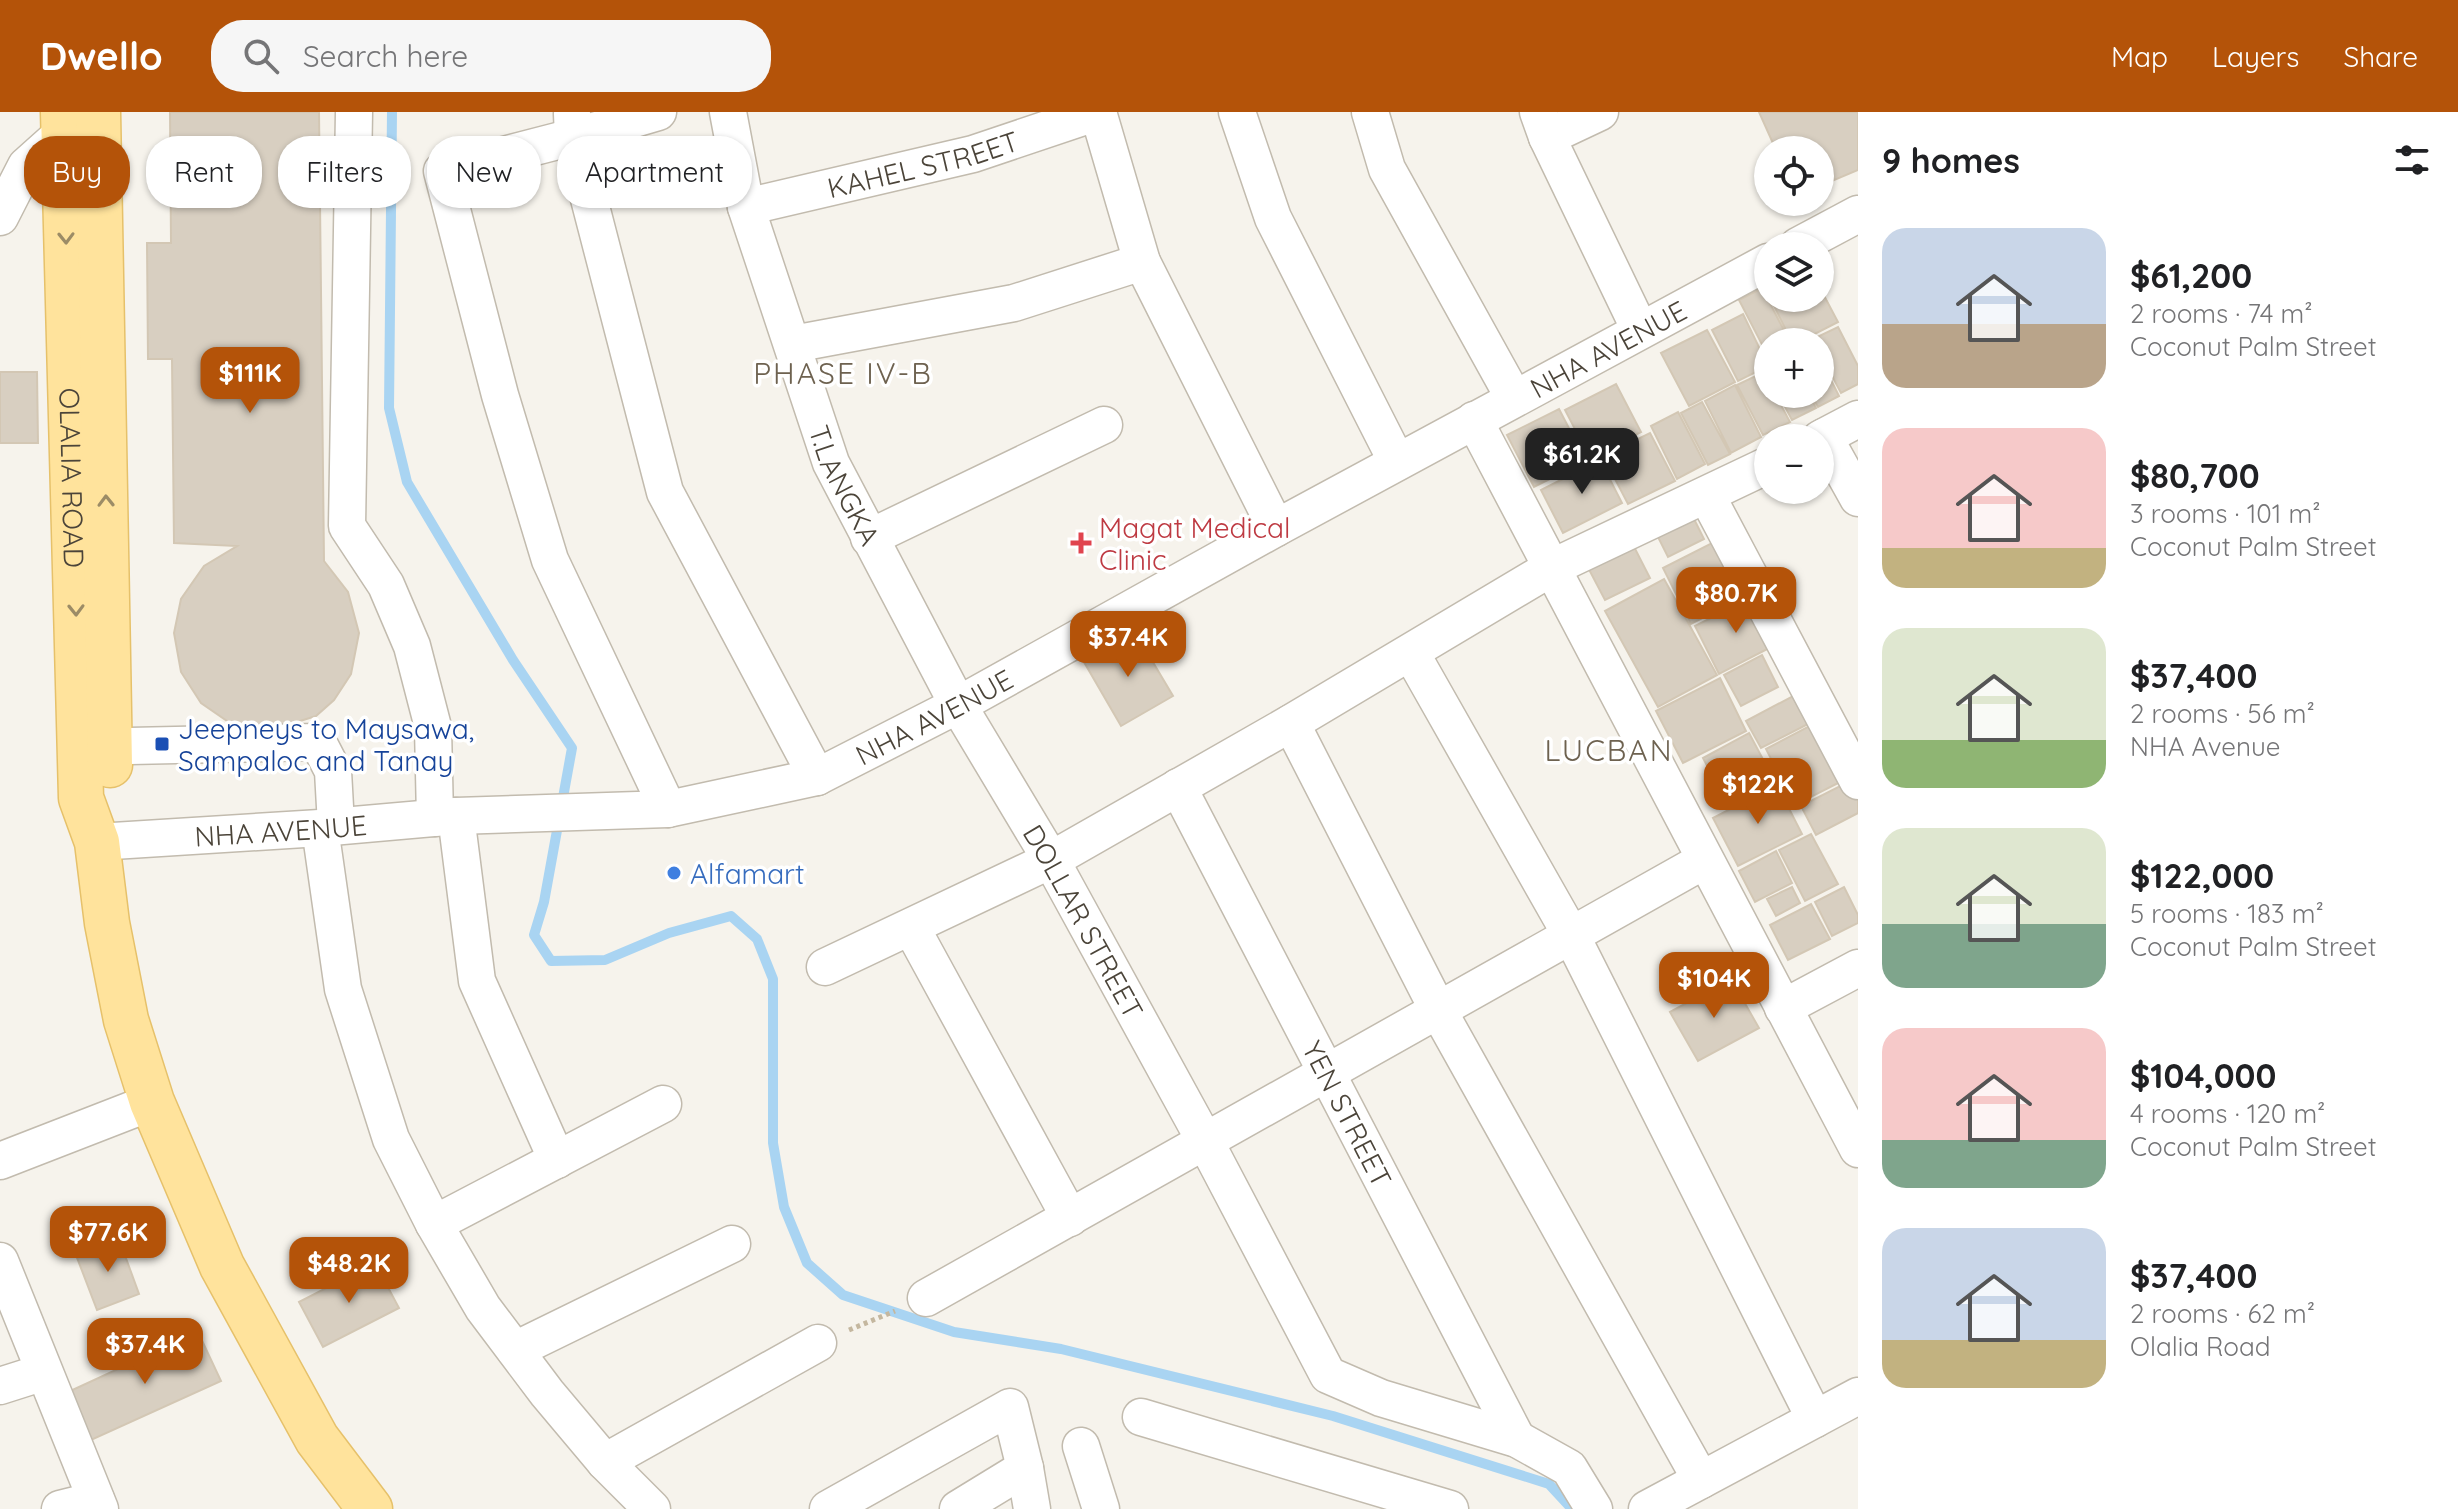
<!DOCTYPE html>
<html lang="en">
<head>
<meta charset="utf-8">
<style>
	:root { --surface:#fff; --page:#f6f6f6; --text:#202124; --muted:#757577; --accent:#b45309 }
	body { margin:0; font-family:Quicksand,sans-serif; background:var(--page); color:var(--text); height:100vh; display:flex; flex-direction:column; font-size:30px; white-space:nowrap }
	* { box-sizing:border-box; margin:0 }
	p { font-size:26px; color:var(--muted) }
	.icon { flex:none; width:44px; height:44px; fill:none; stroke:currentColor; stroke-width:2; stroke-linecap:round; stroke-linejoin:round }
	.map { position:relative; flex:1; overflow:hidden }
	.details { display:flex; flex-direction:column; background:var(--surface); width:600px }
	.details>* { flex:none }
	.top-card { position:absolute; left:24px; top:24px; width:760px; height:72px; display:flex; gap:16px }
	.controls { position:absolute; left:1754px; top:24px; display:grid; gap:16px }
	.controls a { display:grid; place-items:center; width:80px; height:80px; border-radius:50%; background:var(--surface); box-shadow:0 2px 6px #0004; font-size:40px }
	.price { position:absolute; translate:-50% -68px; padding:0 18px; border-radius:16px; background:var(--accent); color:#fff; font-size:26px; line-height:52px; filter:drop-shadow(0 2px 4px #0008) }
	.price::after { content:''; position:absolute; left:50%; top:48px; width:24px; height:18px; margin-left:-12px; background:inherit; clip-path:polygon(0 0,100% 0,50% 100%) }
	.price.on { background:#222; color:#fff }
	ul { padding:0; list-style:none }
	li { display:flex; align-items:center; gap:24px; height:200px; padding:0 24px }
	li span { display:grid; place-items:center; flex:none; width:224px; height:160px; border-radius:24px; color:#555 }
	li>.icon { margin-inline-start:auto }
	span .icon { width:96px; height:96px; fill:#fffc; stroke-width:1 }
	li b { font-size:34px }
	h2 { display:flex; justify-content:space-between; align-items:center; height:96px; padding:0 24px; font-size:34px }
	.chip { padding:0 28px; border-radius:32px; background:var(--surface); box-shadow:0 2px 6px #0004; font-size:28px; line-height:72px }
	.chip.on { background:var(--accent); color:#fff }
	header { display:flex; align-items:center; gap:48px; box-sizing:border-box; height:112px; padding:0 40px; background:var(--accent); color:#fff }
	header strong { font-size:38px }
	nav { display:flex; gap:44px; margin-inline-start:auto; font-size:28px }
	.search { width:560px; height:72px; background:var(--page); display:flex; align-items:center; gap:20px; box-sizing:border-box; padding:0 28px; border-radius:32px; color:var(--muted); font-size:30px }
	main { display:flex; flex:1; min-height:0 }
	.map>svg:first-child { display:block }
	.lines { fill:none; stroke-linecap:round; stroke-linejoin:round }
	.stream { stroke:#a9d4f2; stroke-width:10 }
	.building { fill:#d8cfc1; stroke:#d3c7b4; stroke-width:2 }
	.minor-casing { stroke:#c2bbae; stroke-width:39 }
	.major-casing { stroke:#e6c16a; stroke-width:47 }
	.path { stroke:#c4b79f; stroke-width:5; stroke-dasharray:4 4; stroke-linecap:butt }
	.minor { stroke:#fff; stroke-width:36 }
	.major { stroke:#ffe39c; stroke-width:44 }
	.oneway { stroke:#9c8c66 }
	.health-dot { fill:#e0444e; stroke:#fff; stroke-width:3 }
	.transit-dot { fill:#1a4fb4; stroke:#fff; stroke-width:3 }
	.shop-dot { fill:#3f7fe0; stroke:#fff; stroke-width:3 }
	.labels { text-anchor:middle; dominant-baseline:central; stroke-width:7; stroke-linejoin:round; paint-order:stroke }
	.street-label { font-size:28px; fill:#4b4439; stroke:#fff }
	.health-label { font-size:28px; fill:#be3a42; stroke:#fff; text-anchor:start }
	.transit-label { font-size:28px; fill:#164399; stroke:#fff; text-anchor:start }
	.shop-label { font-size:28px; fill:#366cbe; stroke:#fff; text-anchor:start }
	.neighbourhood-label { font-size:30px; letter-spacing:2px; fill:#6e6250; stroke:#fff }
</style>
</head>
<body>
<header>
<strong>Dwello</strong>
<div class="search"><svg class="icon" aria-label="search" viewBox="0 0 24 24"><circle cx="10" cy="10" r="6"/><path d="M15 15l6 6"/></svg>Search here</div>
<nav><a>Map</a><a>Layers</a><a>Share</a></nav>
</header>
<main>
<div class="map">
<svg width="1858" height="1397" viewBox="0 0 1858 1397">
	<rect width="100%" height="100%" fill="#f6f3ec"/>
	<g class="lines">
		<path class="stream" d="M392,0L389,296L407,370L513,548L572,636L544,790L534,823L551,849L605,848L669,821L731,804L757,827L773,867V1031L784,1095L807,1151L843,1183L954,1220L1061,1237L1333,1304L1549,1372L1572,1397"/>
	</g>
	<path class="building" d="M170,0H319L324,449L348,480L359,521L351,562L334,588L316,604L268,619L230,611L201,591L181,560L174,521L181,487L204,454L237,434L174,431L172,247H148L147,131H171Z
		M1759,0H1858V58L1820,74V38H1776Z
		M1762,176L1790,230H1768V244L1739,188Z
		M1820,176L1838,210L1799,230H1792L1770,186H1820Z
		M1743,202L1768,254L1738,269L1712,218Z
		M1838,215L1858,254V272L1841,281L1820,241V230H1814L1813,227Z
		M1707,218L1735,270L1689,294L1661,241Z
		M1820,246L1839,284L1818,295L1811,282H1820Z
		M0,260H37L38,331H0Z
		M1764,260L1768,268V282H1775L1790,310L1763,323L1737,273Z
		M1616,272L1641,320L1590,346L1565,298Z
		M1735,273L1761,325L1731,341L1705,289Z
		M1778,282H1809L1816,296L1792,308Z
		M1702,290L1730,342L1708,353L1681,301Z
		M1559,297L1586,349L1534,375L1507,323Z
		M1678,300L1705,352L1677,367L1651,314Z
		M1650,321L1675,369L1628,392L1603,344Z
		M1600,348L1622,391L1563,421L1541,378Z
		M1689,397L1704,427L1668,445L1653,415Z
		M1629,425L1650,466L1605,488L1584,448Z
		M1718,428L1747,483L1691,512L1663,456Z
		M1664,467L1717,563L1658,595L1605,499Z
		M1753,485L1777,532L1719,562L1695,514Z
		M1135,520L1173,584L1121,614L1084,550Z
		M1762,543L1778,575L1741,594L1724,563Z
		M1720,566L1746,619L1683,651L1656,599Z
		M1795,583L1810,611L1761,636L1746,609Z
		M1821,608L1850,665L1795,693L1766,637Z
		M1749,621L1775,670L1728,694L1703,646Z
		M1852,668L1858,680V701L1816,723L1801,694Z
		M1777,673L1802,722L1738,754L1713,706Z
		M1811,722L1838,772L1805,789L1779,738Z
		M1776,739L1792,771L1755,790L1739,759Z
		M1792,775L1800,791L1776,804L1767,787Z
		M1844,775L1858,803V811L1832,824L1815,790Z
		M1811,792L1830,827L1788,848L1770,813Z
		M1731,867L1759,916L1698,949L1670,900Z
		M119,1127L139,1182L97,1198L76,1143Z
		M375,1151L399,1196L323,1235L299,1190Z
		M198,1220L221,1269L91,1328L68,1280Z"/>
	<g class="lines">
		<g class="minor-casing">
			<g id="minor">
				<path d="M354,0L347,414L386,473L412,534L433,615L435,706"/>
				<path d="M658,0L573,25L442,59L500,283L550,448L668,697"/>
				<path id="s1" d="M728,0L746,95L831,351L958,593L1051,748L1205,1029L1328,1263L1381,1286L1517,1327L1569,1356L1594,1397"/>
				<path d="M1098,0L1142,150L1276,416"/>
				<path d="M1237,0L1273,106L1397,350"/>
				<path d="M1370,0L1387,57L1514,286"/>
				<path d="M1538,0L1547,25L1640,218"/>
				<path d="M572,2L573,25L665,380L817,665"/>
				<path d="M1547,25L1600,0"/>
				<path id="s2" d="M746,95L973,42L1098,0"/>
				<path d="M0,105L26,54L64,20L82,19"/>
				<path d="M1798,134L1858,102"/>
				<path d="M793,232L1014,191L1142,150"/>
				<path d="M1474,308L1858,1037"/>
				<path d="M1824,325L1858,386"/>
				<path d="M1820,327L1858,307"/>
				<path d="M1707,384L1858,669"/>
				<path d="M869,426L1104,313"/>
				<path d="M1411,541L1571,823L1815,1307"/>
				<path d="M1291,611L1438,898L1701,1368"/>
				<path d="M83,635L318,630L333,659L336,713"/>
				<path id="s3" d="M1178,675L1517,1327"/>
				<path d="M456,704L477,869L557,1048"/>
				<path d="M320,716L343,877L391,1027L434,1112L483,1196L547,1281L605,1350L652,1397"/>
				<path id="s4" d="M97,730L320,716L456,704L668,697L817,665L958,593L1276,416L1768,150"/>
				<path d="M911,815L1070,1106"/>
				<path d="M825,855L1051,748L1291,611L1551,456L1768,353"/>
				<path d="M1783,896L1858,856"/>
				<path d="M0,1049L152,990"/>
				<path d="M434,1112L663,992"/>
				<path d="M0,1149L100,1397"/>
				<path d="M926,1186L1705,748"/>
				<path d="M515,1238L732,1132"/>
				<path d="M0,1274L44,1260"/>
				<path d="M1141,1305L1450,1397"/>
				<path d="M1081,1334L1101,1397"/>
				<path d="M605,1350L818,1231"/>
				<path d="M60,1397L96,1388"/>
				<path d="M828,1397L1010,1295L1025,1356L1032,1397"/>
				<path d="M958,1397L1025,1356"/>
				<path d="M1647,1397L1858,1284"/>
			</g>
		</g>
		<g class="major-casing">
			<g id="major">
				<path id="s5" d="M63,0L81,686L97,730L107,811L126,908L152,990L222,1154L317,1327L370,1397"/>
				<path d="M98,0L110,653"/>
			</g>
		</g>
		<path class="path" d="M849,1218L895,1199"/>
		<use href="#minor" class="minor"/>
		<use href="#major" class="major"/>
	</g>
	<defs><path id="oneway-chevron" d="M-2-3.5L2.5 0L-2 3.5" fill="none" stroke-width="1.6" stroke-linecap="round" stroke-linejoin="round" transform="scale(2)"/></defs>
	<g class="oneway">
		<use href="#oneway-chevron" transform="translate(66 126) rotate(89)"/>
		<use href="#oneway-chevron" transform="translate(106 389) rotate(-91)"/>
		<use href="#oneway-chevron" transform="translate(76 498) rotate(89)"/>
	</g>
	<path class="health-dot" d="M1077 419h8v8h8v8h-8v8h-8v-8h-8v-8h8z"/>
	<rect class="transit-dot" x="154" y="624" width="16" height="16" rx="4"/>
	<circle class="shop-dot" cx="674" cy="761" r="8"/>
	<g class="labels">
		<g class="street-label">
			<text stroke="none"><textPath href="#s2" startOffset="182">KAHEL STREET</textPath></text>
			<text stroke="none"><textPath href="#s4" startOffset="1624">NHA AVENUE</textPath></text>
			<text stroke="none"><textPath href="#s5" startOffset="366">OLALIA ROAD</textPath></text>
			<text stroke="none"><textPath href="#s1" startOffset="392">T.LANGKA</textPath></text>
			<text stroke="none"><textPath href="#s4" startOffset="856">NHA AVENUE</textPath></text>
			<text stroke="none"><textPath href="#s4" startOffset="184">NHA AVENUE</textPath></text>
			<text stroke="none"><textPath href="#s1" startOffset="890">DOLLAR STREET</textPath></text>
			<text stroke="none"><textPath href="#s3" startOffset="368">YEN STREET</textPath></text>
		</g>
		<g class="health-label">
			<text x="1099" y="415">Magat Medical<tspan x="1099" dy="32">Clinic</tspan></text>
		</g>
		<g class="transit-label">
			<text x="178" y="616">Jeepneys to Maysawa,<tspan x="178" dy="32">Sampaloc and Tanay</tspan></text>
		</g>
		<g class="shop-label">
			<text x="690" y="761">Alfamart</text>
		</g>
		<g class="neighbourhood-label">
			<text x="843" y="261">PHASE IV-B</text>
			<text x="1609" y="638">LUCBAN</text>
		</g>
	</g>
</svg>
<div class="controls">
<a><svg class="icon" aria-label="locate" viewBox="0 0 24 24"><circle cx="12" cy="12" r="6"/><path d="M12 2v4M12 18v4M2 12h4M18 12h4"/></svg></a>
<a><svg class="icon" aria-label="layers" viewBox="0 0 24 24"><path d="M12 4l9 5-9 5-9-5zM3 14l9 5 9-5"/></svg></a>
<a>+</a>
<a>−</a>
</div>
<b class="price" style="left:250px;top:303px">$111K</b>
<b class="price on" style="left:1582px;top:384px">$61.2K</b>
<b class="price" style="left:1736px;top:523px">$80.7K</b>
<b class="price" style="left:1128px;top:567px">$37.4K</b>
<b class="price" style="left:1758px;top:714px">$122K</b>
<b class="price" style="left:1714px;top:908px">$104K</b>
<b class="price" style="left:108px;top:1162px">$77.6K</b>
<b class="price" style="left:349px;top:1193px">$48.2K</b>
<b class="price" style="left:145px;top:1274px">$37.4K</b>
<div class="top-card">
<a class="chip on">Buy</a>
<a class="chip">Rent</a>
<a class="chip">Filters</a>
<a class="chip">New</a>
<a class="chip">Apartment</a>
</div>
</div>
<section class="details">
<h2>9 homes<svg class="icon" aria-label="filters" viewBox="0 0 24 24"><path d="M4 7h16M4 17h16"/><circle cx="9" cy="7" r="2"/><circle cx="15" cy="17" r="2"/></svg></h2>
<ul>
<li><span style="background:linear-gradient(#c9d6e8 60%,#b9a48a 0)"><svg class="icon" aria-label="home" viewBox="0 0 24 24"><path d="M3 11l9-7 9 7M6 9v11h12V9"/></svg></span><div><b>$61,200</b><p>2 rooms · 74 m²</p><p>Coconut Palm Street</p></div></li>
<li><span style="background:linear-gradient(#f6c9c9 75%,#c2b280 0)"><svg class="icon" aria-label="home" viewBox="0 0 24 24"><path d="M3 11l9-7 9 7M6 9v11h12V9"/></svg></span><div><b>$80,700</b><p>3 rooms · 101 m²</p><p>Coconut Palm Street</p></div></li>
<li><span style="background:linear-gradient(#dfe7d0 70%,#8fb573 0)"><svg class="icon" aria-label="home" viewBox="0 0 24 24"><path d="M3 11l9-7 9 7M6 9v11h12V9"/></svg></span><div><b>$37,400</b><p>2 rooms · 56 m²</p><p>NHA Avenue</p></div></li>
<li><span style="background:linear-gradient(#dfe7d0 60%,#7fa58c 0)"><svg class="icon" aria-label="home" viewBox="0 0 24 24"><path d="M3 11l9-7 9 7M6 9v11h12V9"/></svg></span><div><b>$122,000</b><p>5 rooms · 183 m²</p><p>Coconut Palm Street</p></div></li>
<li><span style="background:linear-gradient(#f6c9c9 70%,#7fa58c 0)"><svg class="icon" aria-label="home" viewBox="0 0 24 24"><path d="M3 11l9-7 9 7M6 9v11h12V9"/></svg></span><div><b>$104,000</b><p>4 rooms · 120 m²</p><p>Coconut Palm Street</p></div></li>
<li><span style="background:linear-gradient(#c9d6e8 70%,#c2b280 0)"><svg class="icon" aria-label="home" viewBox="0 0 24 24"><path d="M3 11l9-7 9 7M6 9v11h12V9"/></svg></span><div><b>$37,400</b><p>2 rooms · 62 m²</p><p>Olalia Road</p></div></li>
</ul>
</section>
</main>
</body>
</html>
